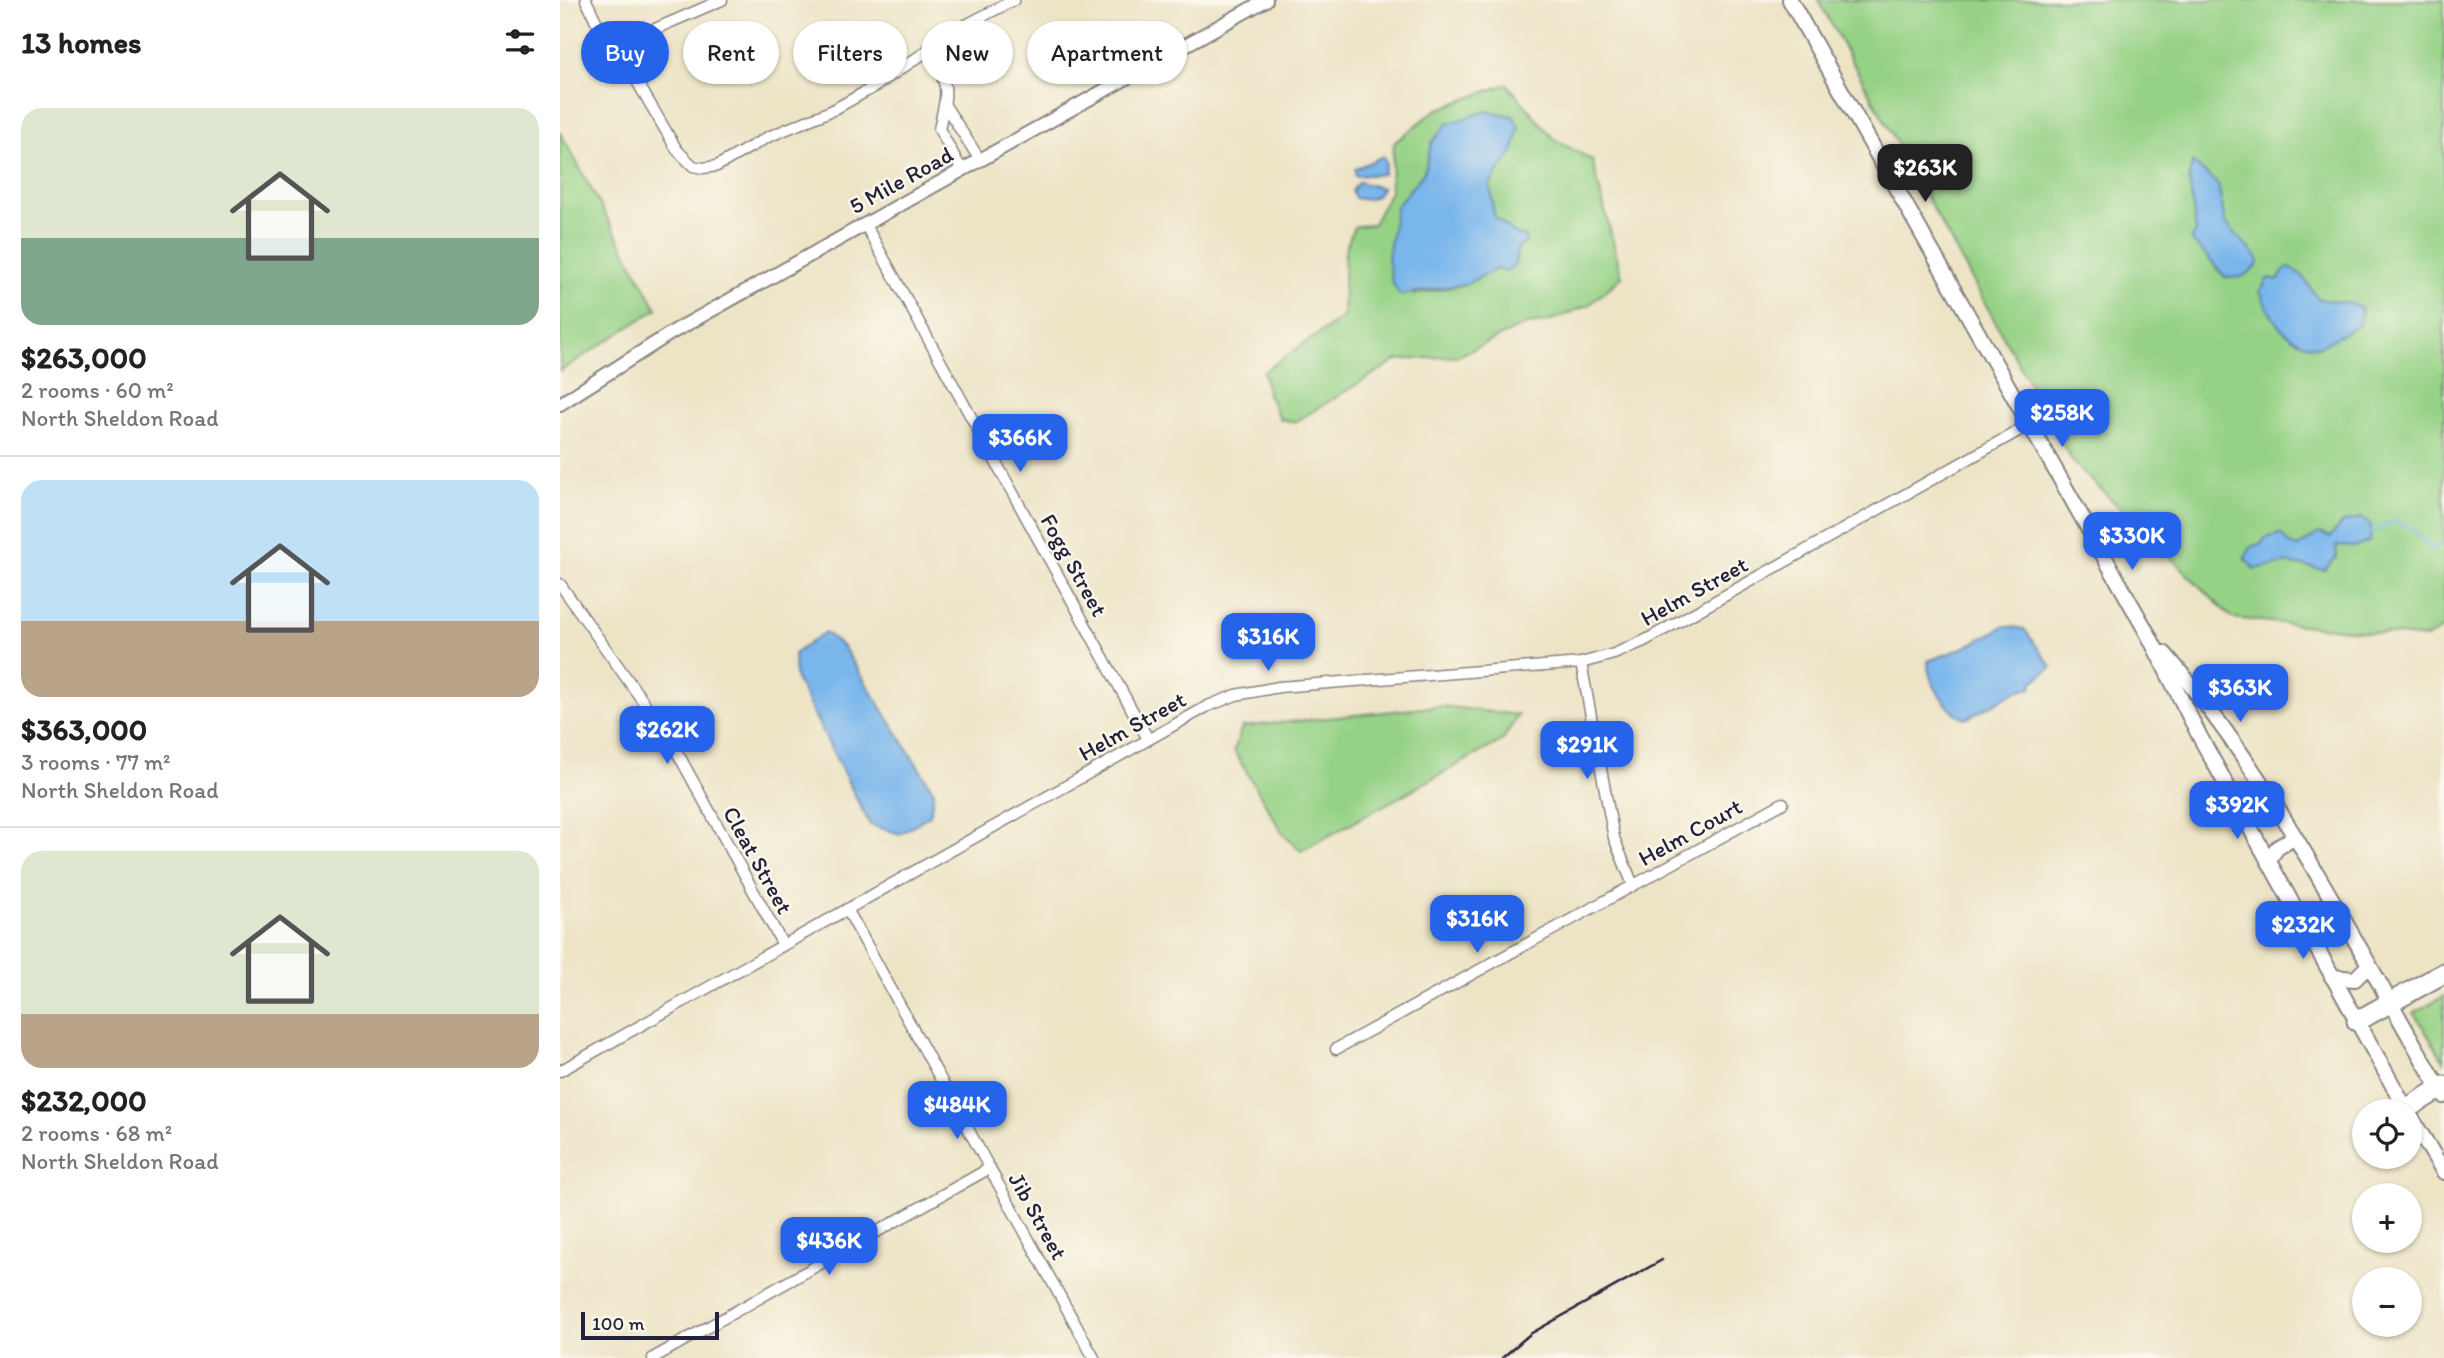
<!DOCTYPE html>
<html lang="en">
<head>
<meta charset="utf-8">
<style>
	:root { --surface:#fff; --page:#f6f6f6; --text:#222; --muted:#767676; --line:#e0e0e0; --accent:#2563eb }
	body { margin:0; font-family:Itim,sans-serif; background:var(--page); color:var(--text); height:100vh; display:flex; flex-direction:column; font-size:26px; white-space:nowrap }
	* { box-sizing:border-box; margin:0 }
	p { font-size:23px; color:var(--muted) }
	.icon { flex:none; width:38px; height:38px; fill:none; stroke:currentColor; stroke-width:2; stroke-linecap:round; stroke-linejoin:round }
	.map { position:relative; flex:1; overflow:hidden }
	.panel { display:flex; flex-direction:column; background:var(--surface); width:560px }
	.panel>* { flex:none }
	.hud { position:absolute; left:21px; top:21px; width:665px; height:63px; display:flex; gap:14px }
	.controls { position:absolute; left:1792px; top:1099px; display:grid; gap:14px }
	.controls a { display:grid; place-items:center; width:70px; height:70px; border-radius:50%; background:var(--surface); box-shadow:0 2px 5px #0004; font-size:35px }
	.scale { position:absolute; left:21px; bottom:18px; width:138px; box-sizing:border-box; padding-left:7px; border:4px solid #22223b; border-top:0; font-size:19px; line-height:24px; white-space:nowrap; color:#22223b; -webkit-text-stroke:5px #fbf7ec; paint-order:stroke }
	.price { position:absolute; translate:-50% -60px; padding:0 16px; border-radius:14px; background:var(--accent); color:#fff; font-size:23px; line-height:46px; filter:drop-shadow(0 2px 4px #0008) }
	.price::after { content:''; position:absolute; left:50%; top:42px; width:21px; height:16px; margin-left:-10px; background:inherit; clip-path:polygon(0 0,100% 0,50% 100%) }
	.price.current { background:#222; color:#fff }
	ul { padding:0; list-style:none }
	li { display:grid; align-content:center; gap:14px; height:371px; padding:0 21px }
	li+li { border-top:2px solid var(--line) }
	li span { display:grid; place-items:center; height:217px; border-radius:21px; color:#555 }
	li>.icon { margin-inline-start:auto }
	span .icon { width:126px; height:126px; fill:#fffc; stroke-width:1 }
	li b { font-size:30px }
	h2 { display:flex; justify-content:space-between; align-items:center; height:84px; padding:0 21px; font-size:30px }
	.tag { padding:0 24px; border-radius:32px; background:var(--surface); box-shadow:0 2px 5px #0004; font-size:24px; line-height:63px }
	.tag.current { background:var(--accent); color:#fff }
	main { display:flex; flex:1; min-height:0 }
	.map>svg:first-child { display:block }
	.green { fill:#96d286; stroke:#5c7a60; stroke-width:2; fill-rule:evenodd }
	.water { fill:#79b6ec; stroke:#4e6c94; stroke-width:2 }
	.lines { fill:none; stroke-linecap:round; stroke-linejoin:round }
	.stream { stroke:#79b6ec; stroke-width:2.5 }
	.minor-casing { stroke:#888380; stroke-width:13 }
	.tertiary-casing { stroke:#888380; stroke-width:16 }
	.secondary-casing { stroke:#888380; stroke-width:18 }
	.motorway-casing { stroke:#888380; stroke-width:23 }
	.minor { stroke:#fff; stroke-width:10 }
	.tertiary { stroke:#fff; stroke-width:12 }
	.secondary { stroke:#fff; stroke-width:14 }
	.motorway { stroke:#fff; stroke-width:19 }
	.rail { stroke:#22223b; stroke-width:2.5 }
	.labels { text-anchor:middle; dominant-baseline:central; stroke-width:5; stroke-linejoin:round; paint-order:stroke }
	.street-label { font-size:23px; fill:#22223b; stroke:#fbf7ec }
</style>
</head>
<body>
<main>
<section class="panel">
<h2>13 homes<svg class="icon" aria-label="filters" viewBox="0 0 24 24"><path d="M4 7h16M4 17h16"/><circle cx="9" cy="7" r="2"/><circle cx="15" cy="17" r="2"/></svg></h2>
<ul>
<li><span style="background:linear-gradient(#dfe7d0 60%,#7fa58c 0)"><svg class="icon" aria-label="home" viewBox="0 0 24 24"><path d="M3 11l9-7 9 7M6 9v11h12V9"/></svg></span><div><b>$263,000</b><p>2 rooms · 60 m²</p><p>North Sheldon Road</p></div></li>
<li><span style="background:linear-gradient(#bfe0f5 65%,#b9a48a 0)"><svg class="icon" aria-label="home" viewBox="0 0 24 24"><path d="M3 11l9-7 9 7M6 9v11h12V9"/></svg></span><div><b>$363,000</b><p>3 rooms · 77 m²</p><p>North Sheldon Road</p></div></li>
<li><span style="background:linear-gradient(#dfe7d0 75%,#b9a48a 0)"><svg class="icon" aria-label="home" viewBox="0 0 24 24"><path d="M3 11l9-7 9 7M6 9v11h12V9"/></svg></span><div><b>$232,000</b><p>2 rooms · 68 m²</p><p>North Sheldon Road</p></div></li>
</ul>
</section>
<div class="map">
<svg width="1884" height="1358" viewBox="0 0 1884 1358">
	<rect width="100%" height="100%" fill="#fbf7ec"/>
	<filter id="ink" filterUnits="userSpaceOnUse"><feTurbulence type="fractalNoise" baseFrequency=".0143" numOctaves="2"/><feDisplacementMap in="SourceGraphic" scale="14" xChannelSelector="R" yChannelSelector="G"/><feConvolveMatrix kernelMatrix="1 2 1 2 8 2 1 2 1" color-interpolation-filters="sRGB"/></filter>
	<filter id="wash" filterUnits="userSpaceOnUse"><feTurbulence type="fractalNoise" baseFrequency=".00686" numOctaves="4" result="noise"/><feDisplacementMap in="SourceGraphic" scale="28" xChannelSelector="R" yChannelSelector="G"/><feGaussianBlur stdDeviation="1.57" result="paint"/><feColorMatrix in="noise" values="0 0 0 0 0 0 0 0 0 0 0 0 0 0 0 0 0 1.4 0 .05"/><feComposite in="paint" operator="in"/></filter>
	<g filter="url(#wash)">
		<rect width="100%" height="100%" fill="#ede4c6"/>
		<path class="green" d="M1258,0H1884V628L1866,638L1672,618L1512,461Z
			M947,84L994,139L1032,160L1062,277L1029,305L987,322L967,324L898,356L837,360L735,422L720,419L708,394L703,372L783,317L785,251L794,227L813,224L830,192L834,143L876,110ZM927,111L959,127L954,150L930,184L934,216L955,234L965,237L966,242L957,249L956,261L947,271L936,269L906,284L853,295L834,225L836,207L864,172L887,124Z
			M0,132L97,309L0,371Z
			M881,706L958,715L943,740L741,851L724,835L674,751L682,727Z
			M1884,996V1061L1854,1013Z"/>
		<path class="water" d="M927,111L953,116L959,127L954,150L930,184L934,216L955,234L965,237L966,242L957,249L954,266L947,271L936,269L906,284L840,295L832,282L828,258L836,207L864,172L872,142L887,124Z
			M823,156L826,163L823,174L795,176V169Z
			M1632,162L1658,184L1665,222L1697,257L1699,263C1692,274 1678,280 1665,277L1631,239L1636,232L1629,179Z
			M799,182L822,188C815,200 808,201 795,198L792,191Z
			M1730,268L1742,275L1758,299L1788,303L1802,308L1799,325L1759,347C1726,342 1711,321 1700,291L1708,278L1718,280L1725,269Z
			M1801,518L1811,525L1810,541L1796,547L1776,546L1777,557L1764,570L1728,563L1694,569L1685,558L1691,547L1702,543L1705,538L1721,534L1729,544L1738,547L1759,533L1770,537L1784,522Z
			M1445,626L1464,629L1492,667L1473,682L1471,688L1459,690L1406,719C1387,712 1367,682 1368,661L1403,648Z
			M265,632L284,648L374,792L370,815L340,834L310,825L235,677L234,654Z"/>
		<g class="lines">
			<path class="stream" d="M1810,533L1835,521L1852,528L1872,549L1884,542"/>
		</g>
	</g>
	<g filter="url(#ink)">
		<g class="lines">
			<g class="minor-casing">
				<path id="minor" d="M26,0C38,24 43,44 70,55
					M162,0L88,32L75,45L70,55L75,78L117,150L133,166L143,168L157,166L208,137L273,110L314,87L404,26L454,0
					M368,49C390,88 388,87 379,129L402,170
					M386,107L420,160
					M305,224L588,739
					M0,584L111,741L223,945
					M1021,663L1054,838L1073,885
					M287,909L534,1358
					M776,1049L1223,803
					M0,1071L648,706L676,695L719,687L1021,663L1054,654L1084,641L1469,425
					M93,1358L430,1168"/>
			</g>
			<g class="tertiary-casing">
				<path id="tertiary" d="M0,404L111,333L706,0"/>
			</g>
			<g class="secondary-casing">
				<path id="secondary" d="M1230,0L1589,636L1640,737L1847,1111
					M1604,653C1719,786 1795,946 1884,1096
					M1708,861L1717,848L1735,837
					M1772,977L1795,979L1809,965
					M1850,1116L1884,1172"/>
			</g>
			<g class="motorway-casing">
				<path id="motorway" d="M1797,1021L1884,973
					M1846,1109L1884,1086"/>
			</g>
			<use href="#minor" class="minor"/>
			<use href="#tertiary" class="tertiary"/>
			<use href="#secondary" class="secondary"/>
			<use href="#motorway" class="motorway"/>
			<path class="rail" d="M942,1358L970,1334L1102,1260"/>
		</g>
	</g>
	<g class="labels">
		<g class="street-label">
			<text transform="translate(341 180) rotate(-29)">5 Mile Road</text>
			<text transform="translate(514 565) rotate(61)">Fogg Street</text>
			<text transform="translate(1134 591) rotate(-29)">Helm Street</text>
			<text transform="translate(572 726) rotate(-29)">Helm Street</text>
			<text transform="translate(1130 832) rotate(-29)">Helm Court</text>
			<text transform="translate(198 860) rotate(61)">Cleat Street</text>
			<text transform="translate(478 1216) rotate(61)">Jib Street</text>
		</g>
	</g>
</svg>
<div class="controls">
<a><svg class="icon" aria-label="locate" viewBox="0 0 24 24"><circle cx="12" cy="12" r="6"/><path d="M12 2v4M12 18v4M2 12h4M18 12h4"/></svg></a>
<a>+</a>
<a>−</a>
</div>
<div class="scale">100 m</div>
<b class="price current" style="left:1365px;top:204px">$263K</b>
<b class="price" style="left:1502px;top:449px">$258K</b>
<b class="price" style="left:460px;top:474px">$366K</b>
<b class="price" style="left:1572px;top:572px">$330K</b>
<b class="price" style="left:708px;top:673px">$316K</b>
<b class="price" style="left:1680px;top:724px">$363K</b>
<b class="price" style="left:107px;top:766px">$262K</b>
<b class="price" style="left:1027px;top:781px">$291K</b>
<b class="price" style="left:1677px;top:841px">$392K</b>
<b class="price" style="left:917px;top:955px">$316K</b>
<b class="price" style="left:1743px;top:961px">$232K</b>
<b class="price" style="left:397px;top:1141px">$484K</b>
<b class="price" style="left:269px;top:1277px">$436K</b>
<div class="hud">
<a class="tag current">Buy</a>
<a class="tag">Rent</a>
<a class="tag">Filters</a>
<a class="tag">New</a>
<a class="tag">Apartment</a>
</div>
</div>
</main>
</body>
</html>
